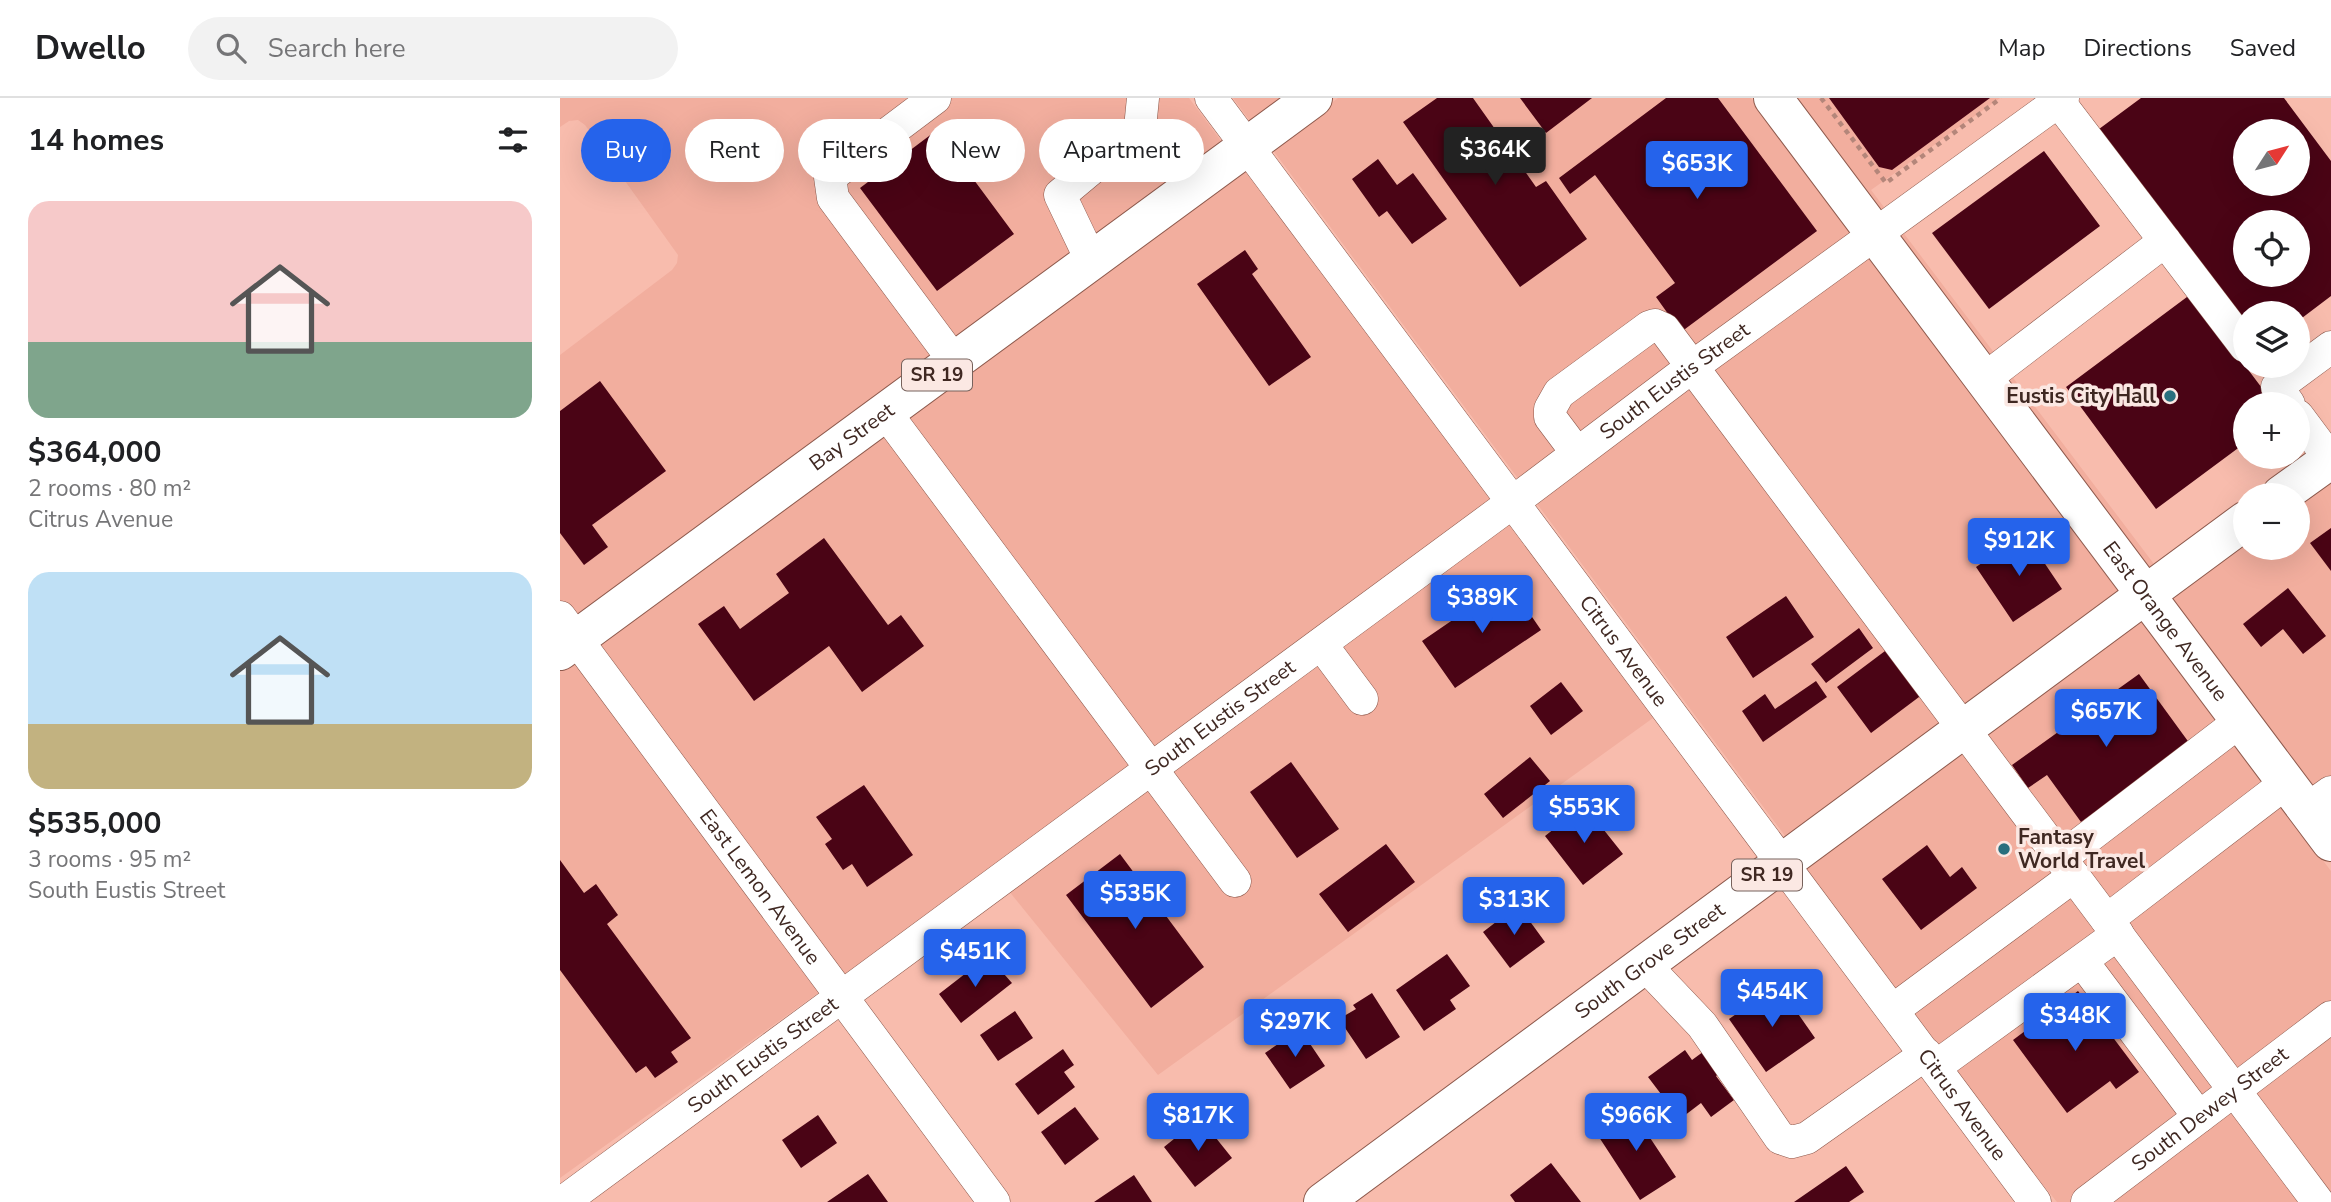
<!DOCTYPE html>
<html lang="en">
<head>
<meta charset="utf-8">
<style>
	:root { --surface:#fff; --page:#f2f2f2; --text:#202124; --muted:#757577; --line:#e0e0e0; --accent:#2563eb }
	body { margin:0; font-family:"Nunito Sans",sans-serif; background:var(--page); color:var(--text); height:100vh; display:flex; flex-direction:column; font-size:26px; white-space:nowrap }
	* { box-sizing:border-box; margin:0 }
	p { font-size:23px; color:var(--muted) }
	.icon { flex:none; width:38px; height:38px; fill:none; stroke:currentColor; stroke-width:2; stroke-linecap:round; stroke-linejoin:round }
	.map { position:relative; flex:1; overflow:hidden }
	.drawer { display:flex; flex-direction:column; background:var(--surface); width:560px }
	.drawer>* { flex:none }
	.top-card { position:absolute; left:21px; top:21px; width:665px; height:63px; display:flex; gap:14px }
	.needle { width:46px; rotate:54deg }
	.fabs { position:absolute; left:1673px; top:21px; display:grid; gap:14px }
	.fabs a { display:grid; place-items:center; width:77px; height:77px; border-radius:50%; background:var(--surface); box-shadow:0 7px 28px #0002; font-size:35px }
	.price { position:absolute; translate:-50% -60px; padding:0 16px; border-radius:7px; background:var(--accent); color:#fff; font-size:23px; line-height:46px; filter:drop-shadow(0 2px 4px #0008) }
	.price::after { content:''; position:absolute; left:50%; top:42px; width:21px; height:16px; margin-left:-10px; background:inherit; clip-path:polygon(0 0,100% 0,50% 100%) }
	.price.selected { background:#222; color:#fff }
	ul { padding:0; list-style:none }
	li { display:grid; align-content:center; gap:14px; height:371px; padding:0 28px }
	li span { display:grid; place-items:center; height:217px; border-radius:21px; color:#555 }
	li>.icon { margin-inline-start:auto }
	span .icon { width:126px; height:126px; fill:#fffc; stroke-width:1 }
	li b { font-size:30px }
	h2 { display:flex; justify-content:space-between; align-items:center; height:84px; padding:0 28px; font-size:30px }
	.tag { padding:0 24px; border-radius:32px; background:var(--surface); box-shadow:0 7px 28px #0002; font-size:24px; line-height:63px }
	.tag.selected { background:var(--accent); color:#fff }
	header { display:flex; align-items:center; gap:42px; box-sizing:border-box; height:98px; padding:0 35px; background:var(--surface); border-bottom:2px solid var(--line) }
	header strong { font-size:33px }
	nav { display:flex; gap:38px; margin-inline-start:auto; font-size:24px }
	.search { width:490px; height:63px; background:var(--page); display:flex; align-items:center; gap:18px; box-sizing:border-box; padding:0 24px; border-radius:38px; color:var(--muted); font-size:26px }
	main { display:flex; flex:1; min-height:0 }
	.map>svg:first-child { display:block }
	.built { fill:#f2ae9e }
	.building { fill:#4a0415; fill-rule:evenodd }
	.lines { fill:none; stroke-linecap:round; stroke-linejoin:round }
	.minor-casing { stroke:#8d594c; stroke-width:33 }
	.major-casing { stroke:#8d594c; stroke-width:40 }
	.path { stroke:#b4867a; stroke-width:4.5; stroke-dasharray:5 5; stroke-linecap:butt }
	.minor { stroke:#fff; stroke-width:32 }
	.major { stroke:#fff; stroke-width:38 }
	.poi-dot { fill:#296f7e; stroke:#fbe8e3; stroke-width:2.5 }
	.labels { text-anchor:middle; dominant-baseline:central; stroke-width:7; stroke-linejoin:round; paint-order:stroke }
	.shield { fill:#fbe8e3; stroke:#77625c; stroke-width:2 }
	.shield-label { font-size:19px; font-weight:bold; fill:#3f2822 }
	.street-label { font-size:21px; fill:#3f2822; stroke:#fbe8e3 }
	.poi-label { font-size:21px; font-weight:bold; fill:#3f2822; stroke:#fbe8e3; text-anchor:end }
</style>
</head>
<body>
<header>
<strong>Dwello</strong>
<div class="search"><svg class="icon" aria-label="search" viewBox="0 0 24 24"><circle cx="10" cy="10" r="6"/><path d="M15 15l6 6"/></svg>Search here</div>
<nav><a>Map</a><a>Directions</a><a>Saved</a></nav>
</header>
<main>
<section class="drawer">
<h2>14 homes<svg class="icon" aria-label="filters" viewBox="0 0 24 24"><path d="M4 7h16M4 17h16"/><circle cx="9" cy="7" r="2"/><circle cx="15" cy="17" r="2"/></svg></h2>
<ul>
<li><span style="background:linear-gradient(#f6c9c9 65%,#7fa58c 0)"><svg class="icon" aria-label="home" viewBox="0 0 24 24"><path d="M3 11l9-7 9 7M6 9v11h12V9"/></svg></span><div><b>$364,000</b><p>2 rooms · 80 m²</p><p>Citrus Avenue</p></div></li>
<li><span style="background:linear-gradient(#bfe0f5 70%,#c2b280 0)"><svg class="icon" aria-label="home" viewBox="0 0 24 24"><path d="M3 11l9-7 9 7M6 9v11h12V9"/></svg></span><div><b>$535,000</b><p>3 rooms · 95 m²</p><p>South Eustis Street</p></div></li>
</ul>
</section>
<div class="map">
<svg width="1771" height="1104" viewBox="0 0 1771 1104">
	<rect width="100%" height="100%" fill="#f8bcad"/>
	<path class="built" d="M0,0H629L665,48L0,534V257L112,172L117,165L118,157L25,27L18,22L9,23L0,29Z
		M673,0H728L693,27Z
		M778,0H1191L1560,496L1228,742L712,51Z
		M1234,0H1440L1311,92L1597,470L1589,475Z
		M684,72L1093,620L598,977L431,771L0,1080V572Z
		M1771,379V716L1607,500L1685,442V450H1738V404Z
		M1579,520L1771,773V1104H1497L1232,778Z"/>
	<path class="building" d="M877,0H913L976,89L986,83L1027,141L960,189L843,24Z
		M960,0H1032L986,35Z
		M1106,0H1158L1257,133L1121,234L1096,199L1115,185L1035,77L1010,96L999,80Z
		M1269,0H1430L1332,72L1319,69Z
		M1581,0H1724L1771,63V198L1738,223V215H1685V235L1535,34ZM1685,33H1738V86H1685ZM1685,124H1738V177H1685Z
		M377,32L454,136L377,193L300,90Z
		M1484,53L1540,128L1429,211L1372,135Z
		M818,61L837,87L853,75L887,121L852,146L827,113L819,119L792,81Z
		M685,152L698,171L692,176L751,259L709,288L637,186Z
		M1631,196L1714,306H1685V345L1596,411L1506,289Z
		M40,283L106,373L32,427L48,449L24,467L0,435V313Z
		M1771,430V473L1750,445Z
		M1465,436L1502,491L1453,524L1416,469Z
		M264,440L328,527L341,517L364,548L302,594L269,548L194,603L138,526L164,508L180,531L229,495L216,476Z
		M948,484L981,532L895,590L862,543Z
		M1728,490L1766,538L1743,556L1723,531L1701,549L1683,526Z
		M1226,498L1254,539L1193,580L1166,539Z
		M1299,530L1313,550L1266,585L1251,566Z
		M1329,550L1363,596L1311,635L1277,589Z
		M1579,576L1630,646L1521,724L1487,677L1468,690L1452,667Z
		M1256,583L1267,599L1203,644L1182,613L1205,596L1215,611Z
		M1001,584L1023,613L991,637L970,608Z
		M970,659L990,683L943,720L924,696Z
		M731,664L779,731L737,760L690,694Z
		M304,687L353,757L307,789L292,766L283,772L265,746L272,741L256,719Z
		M1024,707L1063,756L1023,787L985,738Z
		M826,746L855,784L788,834L759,796Z
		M1367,747L1390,779L1402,769L1417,790L1361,832L1322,781Z
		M560,756L644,869L591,910L506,797Z
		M0,762L24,795L36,786L58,817L47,826L131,940L111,954L118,964L95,980L86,968L76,975L0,872Z
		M958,807L985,844L950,870L923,834Z
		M887,856L910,888L890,902L896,911L864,933L836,892Z
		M428,858L452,885L401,925L379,896Z
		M1218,887L1255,940L1206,974L1169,921Z
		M1518,893L1579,974L1556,991L1550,983L1507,1015L1453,942Z
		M812,895L840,939L806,961L779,921L796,911L793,907Z
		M455,913L473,940L438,963L420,937Z
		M740,931L765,968L730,991L705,955Z
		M1151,948L1167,969L1156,978L1174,1002L1151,1019L1141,1005L1120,1021L1088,979L1125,952L1132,962Z
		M503,951L514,967L504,974L515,989L478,1017L455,986Z
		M1067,1005L1116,1079L1080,1102L1037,1036L1056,1023L1051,1015Z
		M515,1009L539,1041L505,1067L481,1034Z
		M258,1017L277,1045L241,1070L222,1042Z
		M640,1020L672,1060L635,1089L604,1049Z
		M991,1065L1021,1104H955L950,1097Z
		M1286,1068L1304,1094L1289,1104H1234Z
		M308,1076L328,1104H267Z
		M574,1077L592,1104H534Z"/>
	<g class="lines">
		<g class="minor-casing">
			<g id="minor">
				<path d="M375,0L270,79L273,100L395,264"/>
				<path id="s1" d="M651,0L1475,1104"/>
				<path d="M1496,0L1685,248"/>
				<path d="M532,164L500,97L580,30L583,0"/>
				<path d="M1423,282L1605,143"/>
				<path d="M1729,306L1717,289L1771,249"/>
				<path d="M326,315L675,783"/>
				<path d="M1738,318L1770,361"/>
				<path d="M1017,355L990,319V311L999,295L1089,229L1095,227L1104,231L1758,1104"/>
				<path id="s2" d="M0,519L434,1104"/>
				<path d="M761,546L802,601"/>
				<path d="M1746,712L1771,694"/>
				<path d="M1501,760L1679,624"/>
				<path d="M1547,822L1726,685"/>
				<path d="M1522,863L1639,1019"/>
				<path d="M1085,867L1142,927L1220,1040L1232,1044L1247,1040L1366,956"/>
				<path d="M1333,912L1514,778"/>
				<path d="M1375,969L1558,836"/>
				<path id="s3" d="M3,1104L953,404L1132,269L1503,0"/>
				<path id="s4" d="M1527,1104L1771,919"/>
			</g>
		</g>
		<g class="major-casing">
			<g id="major">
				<path id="s5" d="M1213,0L1771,744"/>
				<path d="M1721,397L1771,361"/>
				<path id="s6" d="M0,553L753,0"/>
				<path id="s7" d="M763,1104L1685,423"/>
			</g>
		</g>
		<path class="path" d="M1261,0L1326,85L1441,0"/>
		<use href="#minor" class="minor"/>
		<use href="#major" class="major"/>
	</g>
	<g class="poi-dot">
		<circle cx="1610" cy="298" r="7"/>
		<circle cx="1444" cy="751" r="7"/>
	</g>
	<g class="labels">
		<g class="shield">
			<rect x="342" y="261.5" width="70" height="31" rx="5"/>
			<rect x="1172" y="761.5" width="70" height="31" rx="5"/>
		</g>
		<g class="shield-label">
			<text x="377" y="277">SR 19</text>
			<text x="1207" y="777">SR 19</text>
		</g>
		<g class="street-label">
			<text stroke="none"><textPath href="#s3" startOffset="1382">South Eustis Street</textPath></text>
			<text stroke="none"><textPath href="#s6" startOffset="362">Bay Street</textPath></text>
			<text stroke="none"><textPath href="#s5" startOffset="654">East Orange Avenue</textPath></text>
			<text stroke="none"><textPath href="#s1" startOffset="690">Citrus Avenue</textPath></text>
			<text stroke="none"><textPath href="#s3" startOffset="816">South Eustis Street</textPath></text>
			<text stroke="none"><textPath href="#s2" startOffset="336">East Lemon Avenue</textPath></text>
			<text stroke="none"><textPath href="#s7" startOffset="406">South Grove Street</textPath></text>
			<text stroke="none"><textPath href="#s3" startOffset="248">South Eustis Street</textPath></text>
			<text stroke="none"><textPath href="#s1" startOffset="1256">Citrus Avenue</textPath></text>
			<text stroke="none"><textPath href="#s4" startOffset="154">South Dewey Street</textPath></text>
		</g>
		<g class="poi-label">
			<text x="1596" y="298">Eustis City Hall</text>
			<text x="1458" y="739" text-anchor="start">Fantasy<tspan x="1458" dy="24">World Travel</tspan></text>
		</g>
	</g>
</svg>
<div class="fabs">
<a><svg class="needle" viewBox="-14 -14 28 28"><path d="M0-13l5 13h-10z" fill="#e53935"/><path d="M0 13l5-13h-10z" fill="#757577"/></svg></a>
<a><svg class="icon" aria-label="locate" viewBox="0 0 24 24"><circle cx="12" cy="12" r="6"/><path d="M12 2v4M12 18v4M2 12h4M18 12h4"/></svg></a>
<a><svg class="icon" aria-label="layers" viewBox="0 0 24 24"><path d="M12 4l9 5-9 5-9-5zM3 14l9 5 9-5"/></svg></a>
<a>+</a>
<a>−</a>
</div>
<b class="price selected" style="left:935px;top:89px">$364K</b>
<b class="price" style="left:1137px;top:103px">$653K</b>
<b class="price" style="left:1459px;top:480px">$912K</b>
<b class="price" style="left:922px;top:537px">$389K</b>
<b class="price" style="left:1546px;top:651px">$657K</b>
<b class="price" style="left:1024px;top:747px">$553K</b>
<b class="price" style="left:575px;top:833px">$535K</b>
<b class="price" style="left:954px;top:839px">$313K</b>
<b class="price" style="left:415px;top:891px">$451K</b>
<b class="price" style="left:1212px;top:931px">$454K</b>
<b class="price" style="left:1515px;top:955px">$348K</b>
<b class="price" style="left:735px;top:961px">$297K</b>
<b class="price" style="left:638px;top:1055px">$817K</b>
<b class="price" style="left:1076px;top:1055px">$966K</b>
<div class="top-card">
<a class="tag selected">Buy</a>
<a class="tag">Rent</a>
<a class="tag">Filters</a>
<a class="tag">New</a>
<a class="tag">Apartment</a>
</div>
</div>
</main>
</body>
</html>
